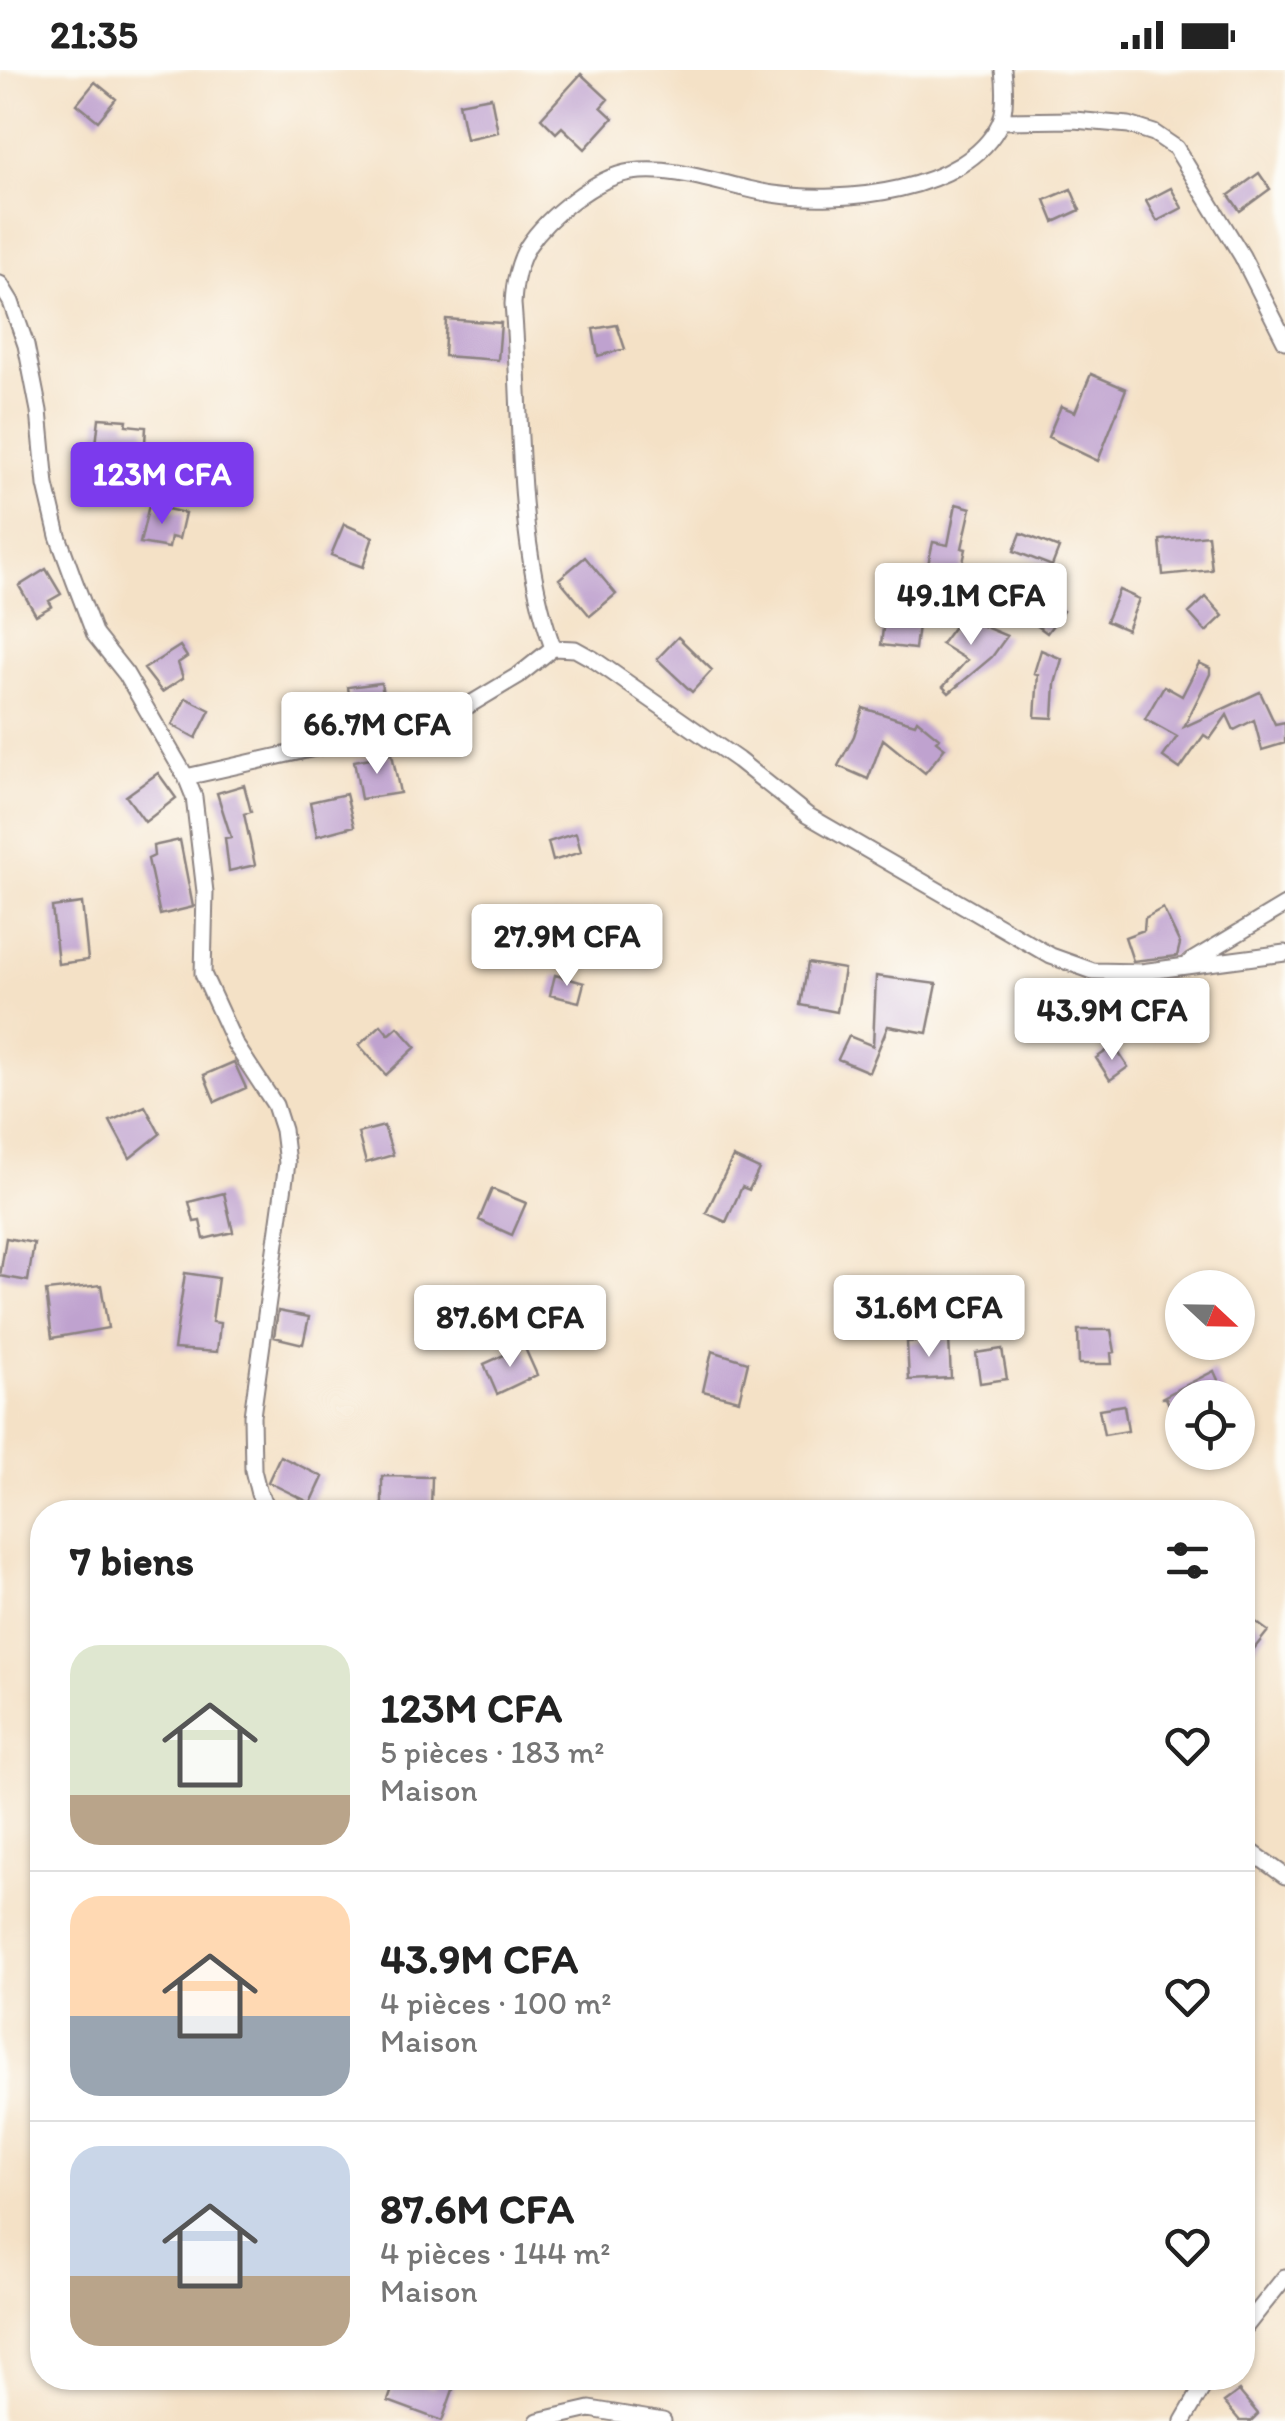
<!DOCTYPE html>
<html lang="fr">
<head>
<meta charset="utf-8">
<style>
	:root { --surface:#fff; --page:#f2f2f2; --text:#222; --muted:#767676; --line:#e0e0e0; --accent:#7c3aed }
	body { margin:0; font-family:Itim,sans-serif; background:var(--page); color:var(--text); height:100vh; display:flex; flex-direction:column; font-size:38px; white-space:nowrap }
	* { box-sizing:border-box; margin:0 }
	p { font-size:32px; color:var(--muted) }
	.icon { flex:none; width:55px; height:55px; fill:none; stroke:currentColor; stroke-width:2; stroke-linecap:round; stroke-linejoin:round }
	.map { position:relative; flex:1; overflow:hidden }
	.side { position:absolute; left:30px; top:1430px; width:1225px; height:890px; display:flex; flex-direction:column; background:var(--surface); border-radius:40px; box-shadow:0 2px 8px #0004 }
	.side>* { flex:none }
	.needle { width:65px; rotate:112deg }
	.tools { position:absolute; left:1165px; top:1200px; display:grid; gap:20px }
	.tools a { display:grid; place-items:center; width:90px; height:90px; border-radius:50%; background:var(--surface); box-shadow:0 2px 8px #0004; font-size:50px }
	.price { position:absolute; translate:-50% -85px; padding:0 22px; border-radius:10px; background:#fff; color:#222; font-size:32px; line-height:65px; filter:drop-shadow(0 2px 5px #0008) }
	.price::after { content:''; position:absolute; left:50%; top:60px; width:30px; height:22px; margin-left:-15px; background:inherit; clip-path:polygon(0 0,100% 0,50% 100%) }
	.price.current { background:var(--accent); color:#fff }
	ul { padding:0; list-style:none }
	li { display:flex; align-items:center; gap:30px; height:250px; padding:0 40px }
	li+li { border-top:2px solid var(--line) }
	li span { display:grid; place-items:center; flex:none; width:280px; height:200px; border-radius:30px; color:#555 }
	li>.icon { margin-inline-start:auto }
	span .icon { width:120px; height:120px; fill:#fffc; stroke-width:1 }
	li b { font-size:42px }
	h2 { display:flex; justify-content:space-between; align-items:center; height:120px; padding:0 40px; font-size:42px }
	.status { display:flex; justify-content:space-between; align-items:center; height:70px; padding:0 50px; background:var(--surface); direction:ltr }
	.status svg { height:28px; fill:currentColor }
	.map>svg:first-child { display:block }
	.building { fill:#bfa2cf }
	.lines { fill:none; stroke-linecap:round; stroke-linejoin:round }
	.minor-casing { stroke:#8b8280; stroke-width:19 }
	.minor { stroke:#fff; stroke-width:15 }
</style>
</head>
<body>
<div class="status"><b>21:35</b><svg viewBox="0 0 49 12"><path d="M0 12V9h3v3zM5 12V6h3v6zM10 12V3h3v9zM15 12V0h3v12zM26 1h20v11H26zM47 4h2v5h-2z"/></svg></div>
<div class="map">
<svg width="1285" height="2351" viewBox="0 0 1285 2351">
	<rect width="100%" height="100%" fill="#fdfcf7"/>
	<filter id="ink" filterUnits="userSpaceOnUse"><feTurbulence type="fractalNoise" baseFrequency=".01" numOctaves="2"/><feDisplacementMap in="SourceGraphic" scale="20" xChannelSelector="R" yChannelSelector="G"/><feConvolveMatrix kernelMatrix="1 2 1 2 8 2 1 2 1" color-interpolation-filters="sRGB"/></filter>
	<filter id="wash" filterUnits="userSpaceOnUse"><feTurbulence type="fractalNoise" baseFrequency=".0048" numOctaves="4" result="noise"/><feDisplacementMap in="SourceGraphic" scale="40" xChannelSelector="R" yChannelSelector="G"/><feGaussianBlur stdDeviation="2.25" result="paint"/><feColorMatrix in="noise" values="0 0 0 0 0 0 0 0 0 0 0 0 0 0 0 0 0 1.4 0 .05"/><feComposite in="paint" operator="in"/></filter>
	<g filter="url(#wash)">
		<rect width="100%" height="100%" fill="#f4e1c6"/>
		<g id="blocks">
			<path class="building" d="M581,4L608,29L601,37L613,48L585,79L562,57L556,63L541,48Z
				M95,12L116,29L98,51L77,34Z
				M491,27L498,62L466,69L459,33Z
				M1259,103L1270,119L1240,141L1229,125Z
				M1171,118L1182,138L1157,151L1146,131Z
				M1071,119L1080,140L1054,152L1045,130Z
				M446,249L501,253L498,290L444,286Z
				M617,255L625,279L598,286L593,259Z
				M1091,304L1126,319L1098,391L1048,367L1061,336L1075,342Z
				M99,348L127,350L126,355L146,357L144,389L95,384Z
				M194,376L232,390L218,428L180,414Z
				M956,434L971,438L962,478L966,479L960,506L927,499L933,472L948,475Z
				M149,435L185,443L179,469L171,467L169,478L140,473Z
				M344,454L373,467L363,497L331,485Z
				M1021,463L1059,478L1052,496L1014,481Z
				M1208,465L1212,500L1163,505L1160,470Z
				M585,487L616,524L590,546L559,509Z
				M46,499L61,524L49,531L52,536L36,545L19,516Z
				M1119,520L1139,529L1127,560L1106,551Z
				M1040,525L1063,541L1047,563L1024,546Z
				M1206,527L1223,546L1206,562L1189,543Z
				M961,547L1007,566L992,587L949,623L943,617L967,590L941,574Z
				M884,550L918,555L915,579L881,575Z
				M678,567L712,600L692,622L657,589Z
				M180,576L187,587L178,593L183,608L162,622L144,599Z
				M1041,580L1062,589L1055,614L1053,648L1035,647L1038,604L1034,603Z
				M1199,593L1210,598V604L1184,657L1260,622L1275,654L1285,652V673L1262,680L1254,650L1234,660L1227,645L1210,669L1204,665L1180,699L1163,687L1177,667L1145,649L1164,616L1182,626Z
				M381,613L387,645L353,652L348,617Z
				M186,628L210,640L196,668L172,655Z
				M863,638L915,654L917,650L939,668L936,671L945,678L925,703L883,669L868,709L838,696L854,666Z
				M392,684L400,723L361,729L354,691Z
				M158,703L176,728L145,752L126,726Z
				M244,715L251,742L244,744L255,795L229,801L225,768L231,767L217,723Z
				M346,724L354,756L317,766L310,732Z
				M576,763L581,782L553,791L548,772Z
				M180,770L193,837L160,845L148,789L154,786L153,776Z
				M82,833L88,890L58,894L52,837Z
				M1163,838L1180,874L1177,886L1133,891L1125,867L1144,860L1145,848Z
				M808,893L844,899L837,942L801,935Z
				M555,905L584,913L579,932L550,925Z
				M876,906L937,914L927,963L888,956L869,1002L838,989L849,966L873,976Z
				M1097,918L1108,936L1068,960L1057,941Z
				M381,955L389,965L398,957L416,977L386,1005L359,975Z
				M1114,976L1128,997L1110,1010L1096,988Z
				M234,992L246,1018L215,1032L204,1005Z
				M145,1036L160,1064L130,1088L110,1051Z
				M384,1056L393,1085L366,1093L358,1063Z
				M733,1087L759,1099L749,1120L742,1117L726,1152L706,1143Z
				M492,1119L526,1133L512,1165L479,1150Z
				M224,1123L233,1162L204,1169L200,1151L194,1152L189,1132Z
				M6,1168L34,1173L28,1211L0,1206Z
				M185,1203L218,1208L212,1252L220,1253L217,1282L174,1279Z
				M101,1215L108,1258L52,1268L46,1221Z
				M278,1241L309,1247L303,1274L274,1267Z
				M1078,1260H1111L1115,1282L1111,1283L1112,1294H1079Z
				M949,1269L951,1308L909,1310L907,1272Z
				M524,1276L537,1305L497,1324L484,1294Z
				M1002,1279L1007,1309L980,1313L976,1283Z
				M712,1281L748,1292L739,1330L703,1321Z
				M1214,1301L1226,1328H1182V1362L1166,1328H1161Z
				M1124,1335L1128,1361L1104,1365L1099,1339Z
				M280,1386L323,1407L311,1433L268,1412Z
				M382,1406L432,1407L431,1439H382Z
				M1242,1542L1268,1561L1242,1594Z
				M396,2308L433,2318L436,2310L454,2317L442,2351L388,2331Z
				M1239,2321L1258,2344L1251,2351H1240L1224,2332Z"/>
		</g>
	</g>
	<g filter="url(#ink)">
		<use href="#blocks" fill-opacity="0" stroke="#8b8280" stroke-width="2.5"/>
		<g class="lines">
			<g class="minor-casing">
				<path id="minor" d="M1003,0C1005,15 1006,39 1000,53C967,123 841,134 773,124C727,117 678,95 631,102C596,107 547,147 528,176C517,194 514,214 513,234C523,349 514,468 553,578L575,579L593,589L738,690L807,745L1051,886L1093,901L1141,902L1285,883
					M1001,51L1074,50L1129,55L1154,63L1176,78L1242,186L1285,271
					M0,214L11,232L26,275L39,341L46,415L58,466L74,510L95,565L126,604L186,707L194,727L205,822L203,904L235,974L275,1035L283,1060L287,1093L252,1346L253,1400L259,1424L271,1442
					M186,707L412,656L469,635L519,605L553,578
					M1190,892L1285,835
					M1242,1775L1285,1806
					M1242,2261L1285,2207
					M538,2351L590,2339L663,2351
					M1183,2351L1208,2308"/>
			</g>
			<use href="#minor" class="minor"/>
		</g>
	</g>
</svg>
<div class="tools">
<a><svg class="needle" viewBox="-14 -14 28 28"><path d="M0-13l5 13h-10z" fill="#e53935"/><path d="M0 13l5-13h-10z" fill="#767676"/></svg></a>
<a><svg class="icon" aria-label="locate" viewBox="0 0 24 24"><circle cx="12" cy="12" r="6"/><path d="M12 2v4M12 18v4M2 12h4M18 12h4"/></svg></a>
</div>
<b class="price current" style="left:162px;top:457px">123M CFA</b>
<b class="price" style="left:971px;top:578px">49.1M CFA</b>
<b class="price" style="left:377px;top:707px">66.7M CFA</b>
<b class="price" style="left:567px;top:919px">27.9M CFA</b>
<b class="price" style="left:1112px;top:993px">43.9M CFA</b>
<b class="price" style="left:929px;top:1290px">31.6M CFA</b>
<b class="price" style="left:510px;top:1300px">87.6M CFA</b>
<section class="side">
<h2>7 biens<svg class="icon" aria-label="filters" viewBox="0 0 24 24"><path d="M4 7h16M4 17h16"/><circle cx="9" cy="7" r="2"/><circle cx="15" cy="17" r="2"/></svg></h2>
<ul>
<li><span style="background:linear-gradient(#dfe7d0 75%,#b9a48a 0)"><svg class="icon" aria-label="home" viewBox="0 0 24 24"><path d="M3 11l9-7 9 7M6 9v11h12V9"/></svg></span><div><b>123M CFA</b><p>5 pièces · 183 m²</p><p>Maison</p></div><svg class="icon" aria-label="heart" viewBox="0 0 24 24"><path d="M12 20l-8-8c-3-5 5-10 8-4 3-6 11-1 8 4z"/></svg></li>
<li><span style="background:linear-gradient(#ffd9b3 60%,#9aa5b1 0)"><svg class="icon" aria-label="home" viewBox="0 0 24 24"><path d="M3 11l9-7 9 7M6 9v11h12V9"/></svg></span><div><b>43.9M CFA</b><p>4 pièces · 100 m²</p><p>Maison</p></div><svg class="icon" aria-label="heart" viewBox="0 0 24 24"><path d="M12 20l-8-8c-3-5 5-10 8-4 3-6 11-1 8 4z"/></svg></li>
<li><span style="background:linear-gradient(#c9d6e8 65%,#b9a48a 0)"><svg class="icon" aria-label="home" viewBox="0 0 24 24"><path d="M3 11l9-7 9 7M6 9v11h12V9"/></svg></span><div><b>87.6M CFA</b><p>4 pièces · 144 m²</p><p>Maison</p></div><svg class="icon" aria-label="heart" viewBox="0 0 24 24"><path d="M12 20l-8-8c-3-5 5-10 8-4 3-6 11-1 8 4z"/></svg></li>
</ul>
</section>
</div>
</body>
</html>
